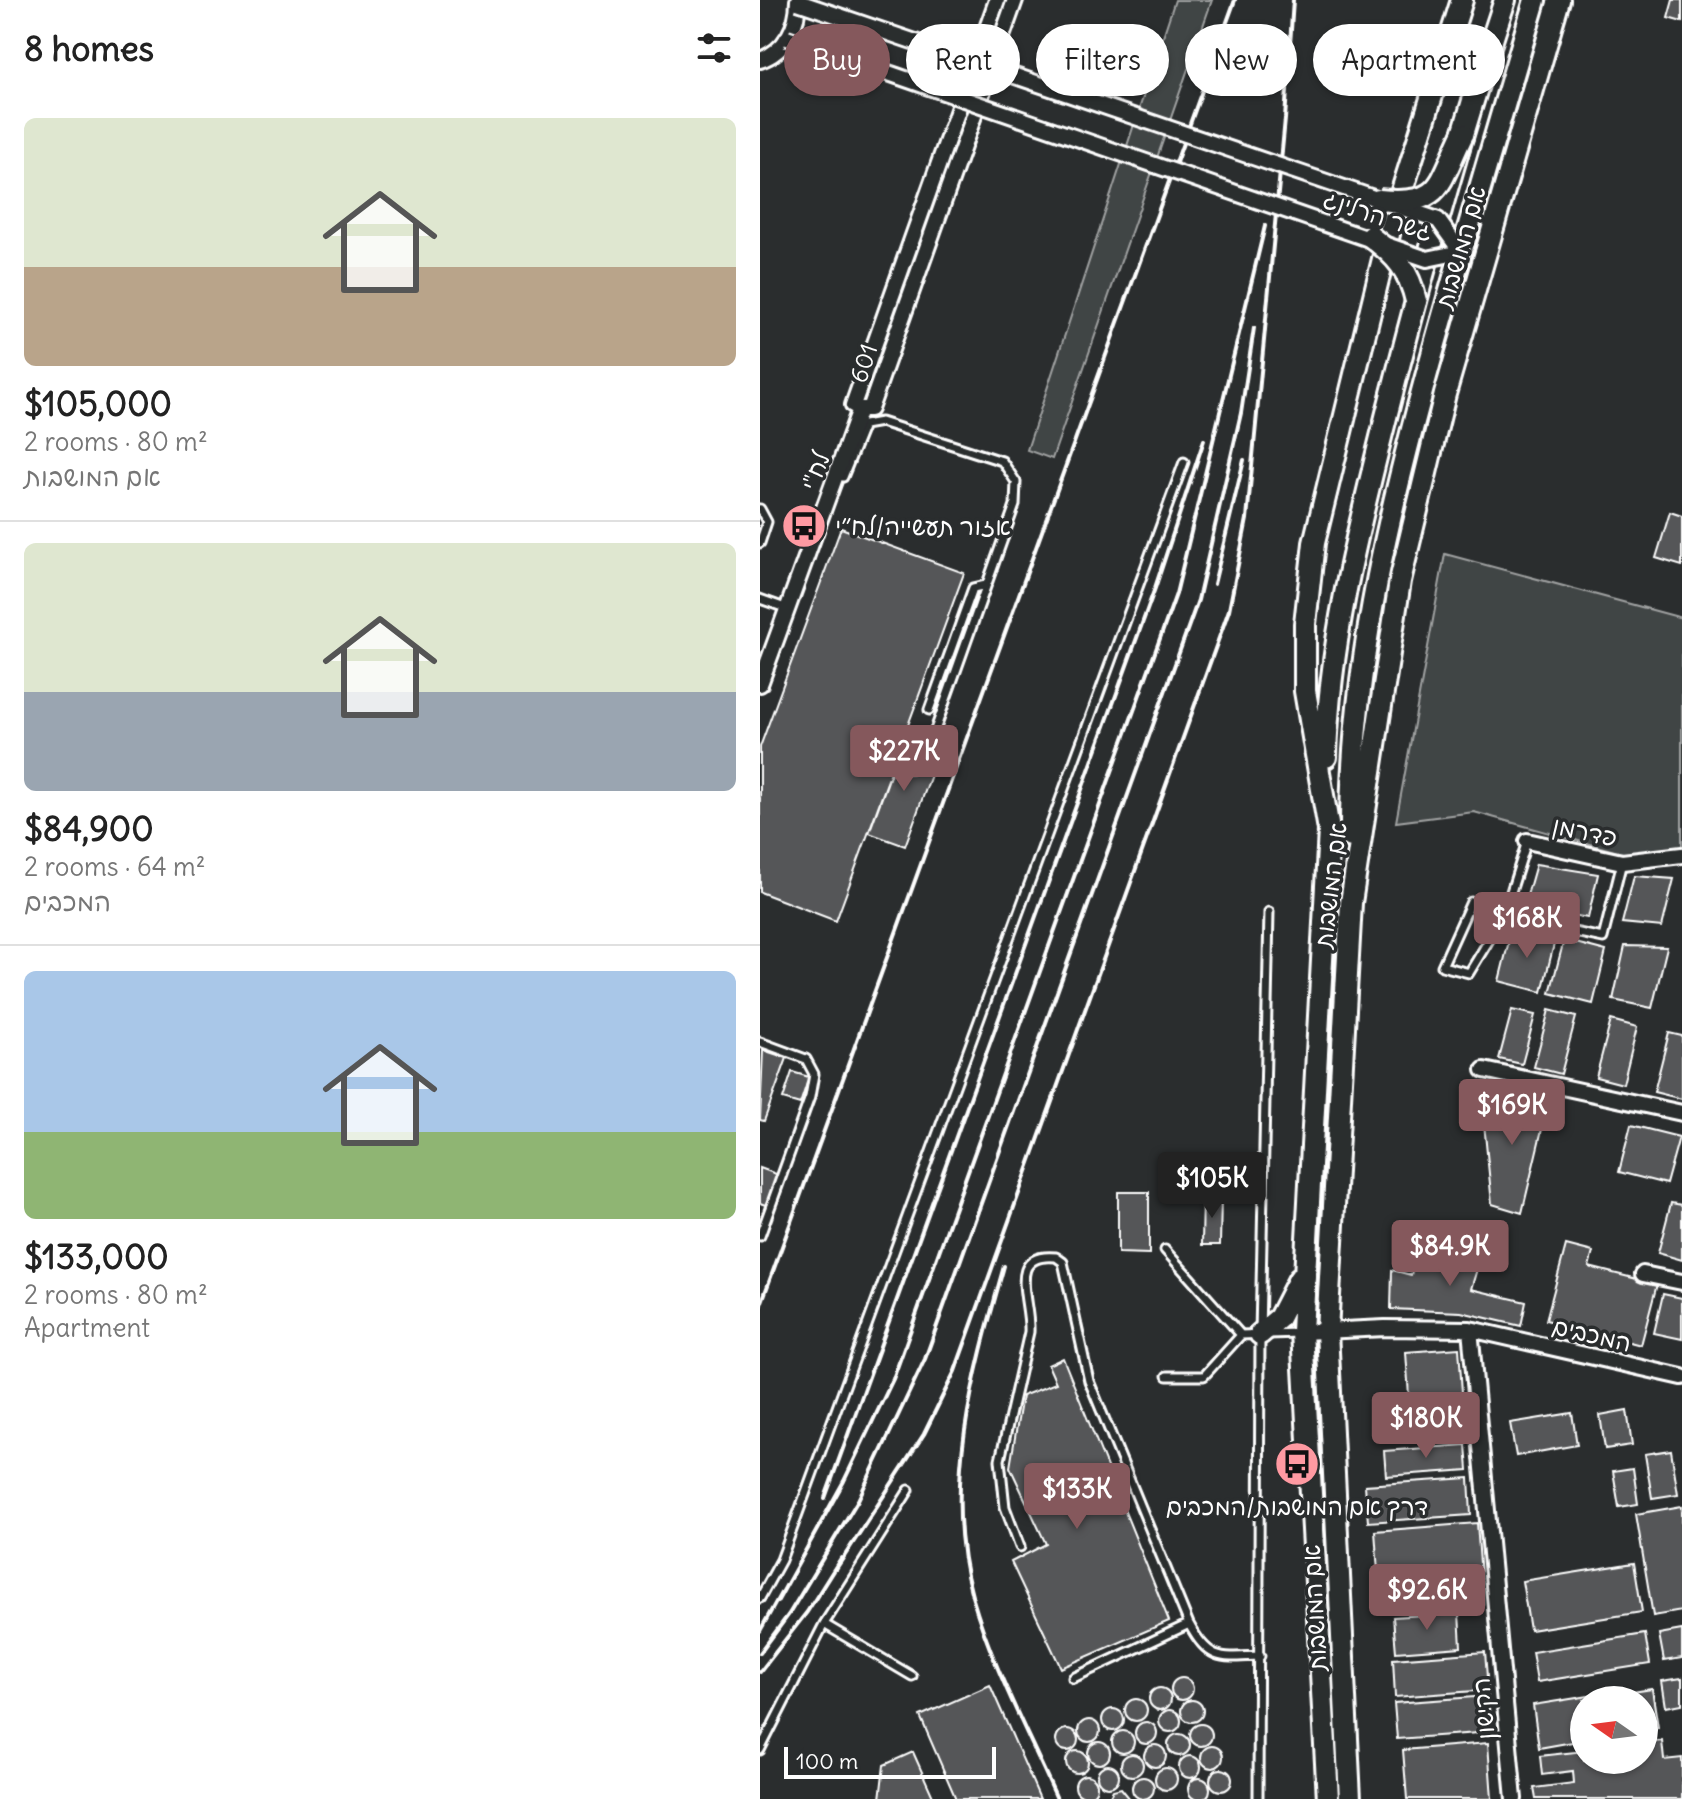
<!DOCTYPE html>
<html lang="en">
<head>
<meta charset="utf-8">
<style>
	:root { --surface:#fff; --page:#f2f2f2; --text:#222; --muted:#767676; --line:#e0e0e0; --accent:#85585c }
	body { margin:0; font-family:Delius,"Playpen Sans Hebrew",sans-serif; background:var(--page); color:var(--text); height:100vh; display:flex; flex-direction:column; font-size:30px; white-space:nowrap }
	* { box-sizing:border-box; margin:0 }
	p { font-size:26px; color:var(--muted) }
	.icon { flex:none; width:44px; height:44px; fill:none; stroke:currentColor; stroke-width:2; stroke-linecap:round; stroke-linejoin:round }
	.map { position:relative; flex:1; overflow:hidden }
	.side { display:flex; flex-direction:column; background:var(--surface); width:760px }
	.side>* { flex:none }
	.top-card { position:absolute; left:24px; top:24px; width:760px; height:72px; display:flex; gap:16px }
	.needle { width:52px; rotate:284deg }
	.buttons { position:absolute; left:810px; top:1686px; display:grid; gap:16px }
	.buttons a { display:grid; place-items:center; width:88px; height:88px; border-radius:50%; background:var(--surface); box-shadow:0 2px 6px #0004; font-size:40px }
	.scale { position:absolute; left:24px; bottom:20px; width:212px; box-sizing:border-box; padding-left:8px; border:4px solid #fff; border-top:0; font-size:22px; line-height:28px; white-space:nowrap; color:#fff; -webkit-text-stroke:6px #2a2d2e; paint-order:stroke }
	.price { position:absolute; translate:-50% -68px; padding:0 18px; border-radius:8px; background:var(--accent); color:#fff; font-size:26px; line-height:52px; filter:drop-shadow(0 2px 4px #0008) }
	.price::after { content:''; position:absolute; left:50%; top:48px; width:24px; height:18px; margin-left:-12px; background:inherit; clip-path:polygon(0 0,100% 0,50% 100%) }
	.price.selected { background:#222; color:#fff }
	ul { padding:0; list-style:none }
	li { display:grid; align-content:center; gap:16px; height:424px; padding:0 24px }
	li+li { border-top:2px solid var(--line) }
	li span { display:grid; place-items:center; height:248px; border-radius:12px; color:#555 }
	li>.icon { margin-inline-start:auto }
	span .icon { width:144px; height:144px; fill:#fffc; stroke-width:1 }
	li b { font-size:34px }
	h2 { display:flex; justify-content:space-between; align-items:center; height:96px; padding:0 24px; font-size:34px }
	.pill { padding:0 28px; border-radius:36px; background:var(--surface); box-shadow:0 2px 6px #0004; font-size:28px; line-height:72px }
	.pill.selected { background:var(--accent); color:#fff }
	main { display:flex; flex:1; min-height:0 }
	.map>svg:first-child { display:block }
	.green { fill:#414445; stroke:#a0a2a2; stroke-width:2 }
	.building { fill:#555758; stroke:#fff; stroke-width:2 }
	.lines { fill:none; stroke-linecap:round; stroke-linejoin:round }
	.service-casing { stroke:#fff; stroke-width:13 }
	.minor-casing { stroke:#fff; stroke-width:20 }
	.secondary-casing { stroke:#fff; stroke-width:26 }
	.service { stroke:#2a2d2e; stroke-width:7 }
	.minor { stroke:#2a2d2e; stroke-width:14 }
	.secondary { stroke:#2a2d2e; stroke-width:20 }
	.rail { stroke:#fff; stroke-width:4 }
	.minor-bridge-casing { stroke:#fff; stroke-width:20; stroke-linecap:butt }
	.secondary-bridge-casing { stroke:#fff; stroke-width:26; stroke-linecap:butt }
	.minor-bridge { stroke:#2a2d2e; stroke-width:14 }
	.secondary-bridge { stroke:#2a2d2e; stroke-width:20 }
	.labels { text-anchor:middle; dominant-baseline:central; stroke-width:7; stroke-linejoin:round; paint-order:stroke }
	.street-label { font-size:24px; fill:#fff; stroke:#2a2d2e }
	.poi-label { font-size:24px; fill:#fff; stroke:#2a2d2e; text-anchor:start }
</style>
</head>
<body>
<main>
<section class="side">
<h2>8 homes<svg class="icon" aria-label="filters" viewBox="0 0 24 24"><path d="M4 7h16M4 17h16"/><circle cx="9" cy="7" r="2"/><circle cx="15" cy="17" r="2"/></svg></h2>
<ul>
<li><span style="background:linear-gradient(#dfe7d0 60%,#b9a48a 0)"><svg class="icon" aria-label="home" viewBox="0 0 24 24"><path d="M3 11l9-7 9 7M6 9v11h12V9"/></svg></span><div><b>$105,000</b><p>2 rooms · 80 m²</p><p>אם המושבות</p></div></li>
<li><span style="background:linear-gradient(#dfe7d0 60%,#9aa5b1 0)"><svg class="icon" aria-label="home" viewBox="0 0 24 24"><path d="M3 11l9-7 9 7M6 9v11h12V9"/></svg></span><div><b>$84,900</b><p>2 rooms · 64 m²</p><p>המכבים</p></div></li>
<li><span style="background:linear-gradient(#a9c7e8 65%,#8fb573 0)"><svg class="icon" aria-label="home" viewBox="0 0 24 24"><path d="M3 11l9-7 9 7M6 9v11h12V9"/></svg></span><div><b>$133,000</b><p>2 rooms · 80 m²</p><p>Apartment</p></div></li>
</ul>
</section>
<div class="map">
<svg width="922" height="1799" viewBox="0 0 922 1799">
	<rect width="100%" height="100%" fill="#2a2d2e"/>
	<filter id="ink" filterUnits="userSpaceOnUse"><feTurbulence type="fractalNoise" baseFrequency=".0125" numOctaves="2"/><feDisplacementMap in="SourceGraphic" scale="16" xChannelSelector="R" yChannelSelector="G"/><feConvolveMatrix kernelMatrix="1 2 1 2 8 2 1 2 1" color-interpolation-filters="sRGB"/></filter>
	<g filter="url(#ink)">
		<path class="green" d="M415,0H452L292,459L267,450Z
			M685,554L922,618V852L880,858L714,812L636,822Z"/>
		<path class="building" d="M913,0H922V22L908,18Z
			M910,512L922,516V566L896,558Z
			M81,528L204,573L76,921L0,892V747Z
			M143,740L179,753L145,846L109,833Z
			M776,864L838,874L828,918L764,906Z
			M874,876L914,879L902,927L862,923Z
			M752,929L795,940L782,992L739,981Z
			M804,940L846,951L833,1004L790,993Z
			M865,946L907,947L892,1008L853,1000Z
			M752,1010L775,1015L762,1064L739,1059Z
			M789,1010L816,1017L801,1074L774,1067Z
			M851,1020L877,1027L863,1084L836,1077Z
			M909,1033L922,1036V1099L894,1092Z
			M3,1050L27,1058L4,1121L0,1120Z
			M32,1072L49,1077L40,1104L23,1099Z
			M735,1090L788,1104L762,1213L732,1204L724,1123Z
			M871,1125L919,1137L906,1184L859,1172Z
			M0,1168L19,1175L8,1206L0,1203Z
			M358,1192H389V1254L358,1253Z
			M443,1196H461L460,1245H442Z
			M911,1203L922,1205V1260L898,1253Z
			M660,1244L720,1259L711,1289L766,1302L761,1326L701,1312L631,1309L632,1270L651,1275Z
			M806,1245L833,1252L829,1267L897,1284L881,1345L786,1320Z
			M903,1294L922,1298V1339L894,1333Z
			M699,1348L705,1437L652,1441L646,1352Z
			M303,1358L409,1621L301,1668L251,1562L286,1544L250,1467L262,1396L296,1383L288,1365Z
			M867,1410L872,1445L845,1449L840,1415Z
			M812,1413L817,1445L756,1456L750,1423Z
			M706,1445L708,1470L626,1476L624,1451Z
			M911,1450L918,1494L892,1498L885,1454Z
			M873,1468L878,1504L859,1507L853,1471Z
			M709,1478L711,1515L608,1522L605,1485Z
			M922,1506V1611L893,1616L876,1514Z
			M717,1523L723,1604L621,1612L615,1531Z
			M874,1563L882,1612L770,1630L762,1581Z
			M699,1613L701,1647L636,1652L633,1617Z
			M922,1630V1658L904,1661L899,1634Z
			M885,1634L890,1664L777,1682L772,1652Z
			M725,1652L728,1690L635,1697L633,1659Z
			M922,1678V1704L906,1707L902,1681Z
			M411 1689a11 11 0 1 1 22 0a11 11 0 1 1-22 0Z
			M230,1685L280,1799H196L160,1716Z
			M389 1699a11 11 0 1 1 22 0a11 11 0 1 1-22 0Z
			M892,1689L898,1728L884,1731V1700H861L860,1694Z
			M848,1693L849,1700H824V1740L779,1748L773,1705Z
			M728,1696L731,1732L637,1739L634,1703Z
			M365 1710a11 11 0 1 1 22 0a11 11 0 1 1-22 0Z
			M421 1711a11 11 0 1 1 22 0a11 11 0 1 1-22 0Z
			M342 1720a11 11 0 1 1 22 0a11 11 0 1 1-22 0Z
			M399 1721a11 11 0 1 1 22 0a11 11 0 1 1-22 0Z
			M318 1731a11 11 0 1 1 22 0a11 11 0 1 1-22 0Z
			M375 1733a11 11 0 1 1 22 0a11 11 0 1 1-22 0Z
			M430 1735a11 11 0 1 1 22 0a11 11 0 1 1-22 0Z
			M296 1740a11 11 0 1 1 22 0a11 11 0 1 1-22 0Z
			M352 1742a11 11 0 1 1 22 0a11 11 0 1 1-22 0Z
			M408 1745a11 11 0 1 1 22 0a11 11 0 1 1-22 0Z
			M902,1741L904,1760L922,1758V1799H776L774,1788L814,1783L813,1771L782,1775L780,1756L824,1751V1760H884V1743Z
			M328 1753a11 11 0 1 1 22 0a11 11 0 1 1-22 0Z
			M728,1743L732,1799H647L643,1750Z
			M384 1756a11 11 0 1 1 22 0a11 11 0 1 1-22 0Z
			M441 1757a11 11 0 1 1 22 0a11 11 0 1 1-22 0Z
			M306 1762a11 11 0 1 1 22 0a11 11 0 1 1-22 0Z
			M153,1752L174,1799H120L124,1765Z
			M361 1765a11 11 0 1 1 22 0a11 11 0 1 1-22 0Z
			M419 1767a11 11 0 1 1 22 0a11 11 0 1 1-22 0Z
			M337 1776a11 11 0 1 1 22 0a11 11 0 1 1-22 0Z
			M395 1779a11 11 0 1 1 22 0a11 11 0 1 1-22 0Z
			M450 1780a11 11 0 1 1 22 0a11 11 0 1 1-22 0Z
			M315 1786a11 11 0 1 1 22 0a11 11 0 1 1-22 0Z
			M372 1788a11 11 0 1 1 22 0a11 11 0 1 1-22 0Z
			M428 1789a11 11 0 1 1 22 0a11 11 0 1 1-22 0Z
			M361,1788L370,1799H348L353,1790Z"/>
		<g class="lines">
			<g class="service-casing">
				<path id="service" d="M83,477L104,425L121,422L242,461L256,482L255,505L169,747L152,768L141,769
					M0,509L7,522L0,543
					M0,599L28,609
					M169,710L213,588L226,585
					M711,902L682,966L709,973L743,917L767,841
					M743,917L843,938L862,862
					M0,1042L46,1059L54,1074L50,1097L0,1236
					M405,1250L481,1335
					M407,1376H444L481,1335L539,1333
					M260,1547L245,1507L240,1460L269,1332C271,1302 245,1252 296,1257L303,1262L329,1381L429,1624
					M0,1598L21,1560L424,462
					M64,1624L152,1676
					M313,1678L429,1624C449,1661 460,1658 500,1656
					M0,1750L64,1624L149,1490
					M498,1799L500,1334L509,912"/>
			</g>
			<g class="minor-casing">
				<path id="minor" d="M0,60C26,51 38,26 38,0
					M100,409H110L255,0
					M100,409L93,405L237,0
					M0,684L100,409
					M767,841L862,862L922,855
					M724,1070L922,1113
					M883,1274L922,1282
					M710,1329L754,1799
					M542,1332L625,1328L710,1329L922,1377"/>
			</g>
			<g class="secondary-casing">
				<path id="secondary" d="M566,757C569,640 599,526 627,413C662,274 700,136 745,0
					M591,837C590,662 633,493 680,326C711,217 743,108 775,0
					M500,1334L519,1318L539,1279
					M568,1799L542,1332L569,830L545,691V624L554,543L631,226L702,0
					M590,1799L567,1331L591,903L640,581L685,394L799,0"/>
			</g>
			<use href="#service" class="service"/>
			<use href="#minor" class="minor"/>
			<use href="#secondary" class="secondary"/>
			<path class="rail" d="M454,584L484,460
				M244,1266C214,1372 181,1486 212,1596C232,1666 268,1733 297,1799
				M0,1307L475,0
				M65,1498L395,588L444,440
				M76,1569L164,1434L195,1371L469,610L487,519L525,119L533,0
				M17,1602L84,1481L133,1379L416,594L505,226
				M0,1631L21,1593
				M0,1653L29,1614L98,1500L165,1359L438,600L481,413L494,328
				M0,1672L47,1612L81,1558"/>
			<g class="minor-bridge-casing">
				<path id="minor-bridge" d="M27,38L667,259L701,252L678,220L38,2"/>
			</g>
			<g class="secondary-bridge-casing">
				<path id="secondary-bridge" d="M619,200C683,206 678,185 703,134
					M611,237C636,256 649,270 656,301"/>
			</g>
			<use href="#minor-bridge" class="minor-bridge"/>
			<use href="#secondary-bridge" class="secondary-bridge"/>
		</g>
	</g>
	<defs>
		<g id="bus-disc" transform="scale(2.3)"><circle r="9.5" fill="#ff9aa2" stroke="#2a2d2e"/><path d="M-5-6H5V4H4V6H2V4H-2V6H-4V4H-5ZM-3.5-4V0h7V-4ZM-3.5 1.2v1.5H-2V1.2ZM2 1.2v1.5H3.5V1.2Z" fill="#111"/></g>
	</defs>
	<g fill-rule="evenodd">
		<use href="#bus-disc" x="44" y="526"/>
		<use href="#bus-disc" x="537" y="1464"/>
	</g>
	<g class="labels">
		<g class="street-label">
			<text transform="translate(618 215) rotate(18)">גשר הרלינג</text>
			<text transform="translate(700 247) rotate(-74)">אם המושבות</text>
			<text transform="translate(103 363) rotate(-71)">601</text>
			<text transform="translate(55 471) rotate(-69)">לח"י</text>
			<text transform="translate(825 831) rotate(12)">פדרמן</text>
			<text transform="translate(570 885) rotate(-83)">אם המושבות</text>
			<text transform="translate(832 1334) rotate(13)">המכבים</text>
			<text transform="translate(554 1608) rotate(-93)">אם המושבות</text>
			<text transform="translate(723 1709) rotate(-95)">הקישון</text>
		</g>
		<g class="poi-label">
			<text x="75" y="526">אזור תעשייה/לח״י</text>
			<text x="537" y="1506" text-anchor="middle">דרך אם המושבות/המכבים</text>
		</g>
	</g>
</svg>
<div class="buttons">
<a><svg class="needle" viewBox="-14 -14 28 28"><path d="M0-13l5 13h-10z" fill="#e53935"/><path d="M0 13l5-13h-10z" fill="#767676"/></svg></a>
</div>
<div class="scale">100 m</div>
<b class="price" style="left:144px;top:793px">$227K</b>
<b class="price" style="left:767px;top:960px">$168K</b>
<b class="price" style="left:752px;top:1147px">$169K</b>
<b class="price selected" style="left:452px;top:1220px">$105K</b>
<b class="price" style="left:690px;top:1288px">$84.9K</b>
<b class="price" style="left:666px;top:1460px">$180K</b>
<b class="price" style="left:317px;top:1531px">$133K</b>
<b class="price" style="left:667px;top:1632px">$92.6K</b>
<div class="top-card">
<a class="pill selected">Buy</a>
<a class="pill">Rent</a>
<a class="pill">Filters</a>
<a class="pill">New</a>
<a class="pill">Apartment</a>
</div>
</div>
</main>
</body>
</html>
